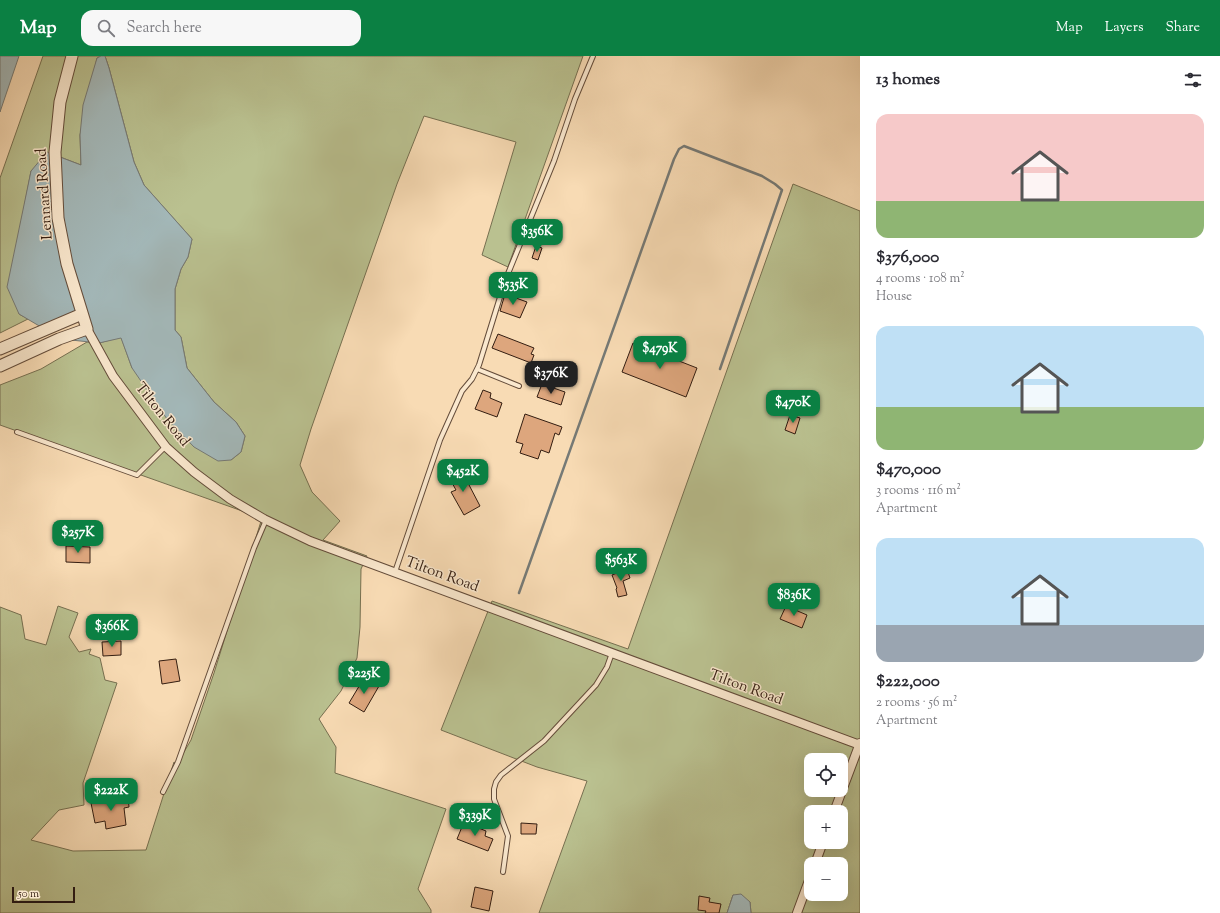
<!DOCTYPE html>
<html lang="en">
<head>
<meta charset="utf-8">
<style>
	:root { --surface:#fff; --page:#f7f7f7; --text:#2b2b33; --muted:#7c7c81; --accent:#0b8043 }
	body { margin:0; font-family:"Sorts Mill Goudy",serif; background:var(--page); color:var(--text); height:100vh; display:flex; flex-direction:column; font-size:15px; white-space:nowrap }
	* { box-sizing:border-box; margin:0 }
	p { font-size:13px; color:var(--muted) }
	.icon { flex:none; width:22px; height:22px; fill:none; stroke:currentColor; stroke-width:2; stroke-linecap:round; stroke-linejoin:round }
	.map { position:relative; flex:1; overflow:hidden }
	.sheet { display:flex; flex-direction:column; background:var(--surface); width:360px }
	.sheet>* { flex:none }
	.fabs { position:absolute; left:804px; top:697px; display:grid; gap:8px }
	.fabs a { display:grid; place-items:center; width:44px; height:44px; border-radius:8px; background:var(--surface); box-shadow:0 4px 16px #0002; font-size:20px }
	.scale { position:absolute; left:12px; bottom:10px; width:63px; box-sizing:border-box; padding-left:4px; border:2px solid #331d11; border-top:0; font-size:11px; line-height:14px; white-space:nowrap; color:#331d11; -webkit-text-stroke:3px #fae8ce; paint-order:stroke }
	.price { position:absolute; translate:-50% -34px; padding:0 9px; border-radius:8px; background:var(--accent); color:#fff; font-size:13px; line-height:26px; filter:drop-shadow(0 1px 2px #0008) }
	.price::after { content:''; position:absolute; left:50%; top:24px; width:12px; height:9px; margin-left:-6px; background:inherit; clip-path:polygon(0 0,100% 0,50% 100%) }
	.price.on { background:#222; color:#fff }
	ul { padding:0; list-style:none }
	li { display:grid; align-content:center; gap:8px; height:212px; padding:0 16px }
	li span { display:grid; place-items:center; height:124px; border-radius:12px; color:#555 }
	li>.icon { margin-inline-start:auto }
	span .icon { width:72px; height:72px; fill:#fffc; stroke-width:1 }
	li b { font-size:17px }
	h2 { display:flex; justify-content:space-between; align-items:center; height:48px; padding:0 16px; font-size:17px }
	header { display:flex; align-items:center; gap:24px; box-sizing:border-box; height:56px; padding:0 20px; background:var(--accent); color:#fff }
	header strong { font-size:19px }
	nav { display:flex; gap:22px; margin-inline-start:auto; font-size:14px }
	.search { width:280px; height:36px; background:var(--page); display:flex; align-items:center; gap:10px; box-sizing:border-box; padding:0 14px; border-radius:12px; color:var(--muted); font-size:15px }
	main { display:flex; flex:1; min-height:0 }
	.map>svg:first-child { display:block }
	.green { fill:#bac190; stroke:#766f50; fill-rule:evenodd }
	.water { fill:#a3b8b9; stroke:#767a76 }
	.lines { fill:none; stroke-linecap:round; stroke-linejoin:round }
	.stream { stroke:#767a76; stroke-width:2.5 }
	.building { fill:#dda67d; stroke:#331d11 }
	.service-casing { stroke:#644c3a; stroke-width:6 }
	.minor-casing { stroke:#644c3a; stroke-width:10 }
	.tertiary-casing { stroke:#644c3a; stroke-width:13 }
	.service { stroke:#fae8ce; stroke-width:4 }
	.minor { stroke:#fae8ce; stroke-width:8 }
	.tertiary { stroke:#fae8ce; stroke-width:11 }
	.labels { text-anchor:middle; dominant-baseline:central; stroke-width:3; stroke-linejoin:round; paint-order:stroke }
	.street-label { font-size:15px; fill:#331d11; stroke:#fae8ce }
</style>
</head>
<body>
<header>
<strong>Map</strong>
<div class="search"><svg class="icon" aria-label="search" viewBox="0 0 24 24"><circle cx="10" cy="10" r="6"/><path d="M15 15l6 6"/></svg>Search here</div>
<nav><a>Map</a><a>Layers</a><a>Share</a></nav>
</header>
<main>
<div class="map">
<svg width="860" height="857" viewBox="0 0 860 857">
	<rect width="100%" height="100%" fill="#f8dbb4"/>
	<filter id="stains"><feTurbulence type="fractalNoise" baseFrequency=".005" numOctaves="4"/><feColorMatrix values="0 0 0 0 .2 0 0 0 0 .09 0 0 0 0 .02 0 0 0 .5 -.17"/></filter>
	<radialGradient id="worn" r=".72"><stop offset=".6" stop-color="#630" stop-opacity="0"/><stop offset="1" stop-color="#630" stop-opacity=".3"/></radialGradient>
	<path class="green" d="M43,0H67L51,98L31,115L21,168L19,258L28,263L0,277V122Z
		M77,0H101L97,2L80,79L81,109L60,101L65,47Z
		M105,0H583L508,211L482,199L516,86L424,60L397,128L311,373L300,409L312,436L340,465L323,484L367,500L361,513L360,571L357,602L341,635L319,663L336,691L335,717L446,753L418,833L431,854V857H0V551L21,559L25,583L46,589L58,550L78,557L69,581L79,596L91,593L89,598L100,602L105,624L117,627L83,727L84,749L59,754L31,784L73,795L146,794L174,706L177,708L191,684L214,617L262,462L0,369V329L41,313L87,286L99,287L121,281L132,312L231,404L241,396L245,380L236,366L214,346L187,312L181,281L175,274V233L181,213L188,201L192,183L144,129L134,106L109,12Z
		M793,128L860,155V857H751L750,846L733,839L727,857H539L587,725L537,711L441,674L492,545L628,593ZM811,704H841V734H811ZM811,756H841V786H811ZM811,808H841V838H811Z"/>
	<path class="water" d="M0,0H19L0,56Z
		M101,0H105L109,12L134,106L144,129L192,183L188,201L181,213L175,233V274L181,281L187,312L214,346L236,366L245,380L241,396L231,404L218,405L194,391L167,363L132,312L121,282L99,287L71,284L93,275L71,206L63,161L60,101L81,109L80,79L83,49L97,2Z
		M47,96L51,98L77,255L41,271L19,258L7,231L31,115Z
		M741,838L750,846L751,857H727L733,839Z"/>
	<g class="lines">
		<path class="stream" d="M519,537L674,103L679,93L684,90L762,120L775,128L782,134L720,313"/>
	</g>
	<path class="building" d="M536,190L542,192L538,204L532,202Z
		M505,238L527,246L520,262L500,255Z
		M498,278L534,292L531,298L534,299L531,307L492,292Z
		M633,287L697,312L686,341L622,316Z
		M542,328L565,336L561,349L537,341Z
		M483,334L491,337L490,342L502,347L497,361L475,353Z
		M525,358L562,371L559,379L555,377L549,397L541,394L538,403L520,397L523,388L516,386Z
		M790,359L800,362L795,378L785,374Z
		M456,411L465,429L468,427L480,450L464,459L451,436L456,434L446,416Z
		M66,490L90,491V507L66,506Z
		M627,513L630,522L623,525L627,539L618,541L616,533L617,532L612,519Z
		M786,550L807,559L802,572L780,563Z
		M121,585V599L103,600L102,586Z
		M176,603L180,625L162,628L159,605Z
		M364,622L379,630L364,656L349,647Z
		M128,741L129,751L124,752L126,769L106,773L105,765L95,767L91,747Z
		M464,766L486,775L485,780L493,783L488,795L457,783Z
		M521,767L537,768L536,778H521Z
		M475,831L493,835L489,855L471,851Z
		M699,840L710,842L709,846L721,848L719,857H705L706,855L698,854Z"/>
	<g class="lines">
		<g class="service-casing">
			<path id="service" d="M477,313L519,330
				M17,376L137,419L165,391
				M395,516L440,384L462,335L472,323L479,309L505,225L554,105L575,43L593,0
				M163,736L178,706L254,492L266,464
				M503,816L508,780L494,743V733L496,726L501,719L544,685L596,629L607,611L612,597"/>
		</g>
		<g class="minor-casing">
			<path id="minor" d="M87,273L113,320L166,391L194,416L230,443L264,463L310,485L860,689
				M834,756L860,687
				M815,808L823,786
				M797,857L811,819"/>
		</g>
		<g class="tertiary-casing">
			<path id="tertiary" d="M0,293L82,258
				M0,310L59,283L87,273L67,208L58,162L55,96L60,46L72,0"/>
		</g>
		<use href="#service" class="service"/>
		<use href="#minor" class="minor"/>
		<use href="#tertiary" class="tertiary"/>
	</g>
	<g class="labels">
		<g class="street-label">
			<text transform="translate(45 138) rotate(-94)">Lennard Road</text>
			<text transform="translate(162 359) rotate(51)">Tilton Road</text>
			<text transform="translate(442 519) rotate(20)">Tilton Road</text>
			<text transform="translate(746 632) rotate(20)">Tilton Road</text>
		</g>
	</g>
	<rect width="100%" height="100%" filter="url(#stains)"/>
	<rect width="100%" height="100%" fill="url(#worn)"/>
</svg>
<div class="fabs">
<a><svg class="icon" aria-label="locate" viewBox="0 0 24 24"><circle cx="12" cy="12" r="6"/><path d="M12 2v4M12 18v4M2 12h4M18 12h4"/></svg></a>
<a>+</a>
<a>−</a>
</div>
<div class="scale">50 m</div>
<b class="price" style="left:537px;top:197px">$356K</b>
<b class="price" style="left:513px;top:250px">$535K</b>
<b class="price" style="left:660px;top:314px">$479K</b>
<b class="price on" style="left:551px;top:339px">$376K</b>
<b class="price" style="left:793px;top:368px">$470K</b>
<b class="price" style="left:463px;top:437px">$452K</b>
<b class="price" style="left:78px;top:498px">$257K</b>
<b class="price" style="left:621px;top:526px">$563K</b>
<b class="price" style="left:794px;top:561px">$836K</b>
<b class="price" style="left:112px;top:592px">$366K</b>
<b class="price" style="left:364px;top:639px">$225K</b>
<b class="price" style="left:111px;top:756px">$222K</b>
<b class="price" style="left:475px;top:781px">$339K</b>
</div>
<section class="sheet">
<h2>13 homes<svg class="icon" aria-label="filters" viewBox="0 0 24 24"><path d="M4 7h16M4 17h16"/><circle cx="9" cy="7" r="2"/><circle cx="15" cy="17" r="2"/></svg></h2>
<ul>
<li><span style="background:linear-gradient(#f6c9c9 70%,#8fb573 0)"><svg class="icon" aria-label="home" viewBox="0 0 24 24"><path d="M3 11l9-7 9 7M6 9v11h12V9"/></svg></span><div><b>$376,000</b><p>4 rooms · 108 m²</p><p>House</p></div></li>
<li><span style="background:linear-gradient(#bfe0f5 65%,#8fb573 0)"><svg class="icon" aria-label="home" viewBox="0 0 24 24"><path d="M3 11l9-7 9 7M6 9v11h12V9"/></svg></span><div><b>$470,000</b><p>3 rooms · 116 m²</p><p>Apartment</p></div></li>
<li><span style="background:linear-gradient(#bfe0f5 70%,#9aa5b1 0)"><svg class="icon" aria-label="home" viewBox="0 0 24 24"><path d="M3 11l9-7 9 7M6 9v11h12V9"/></svg></span><div><b>$222,000</b><p>2 rooms · 56 m²</p><p>Apartment</p></div></li>
</ul>
</section>
</main>
</body>
</html>
